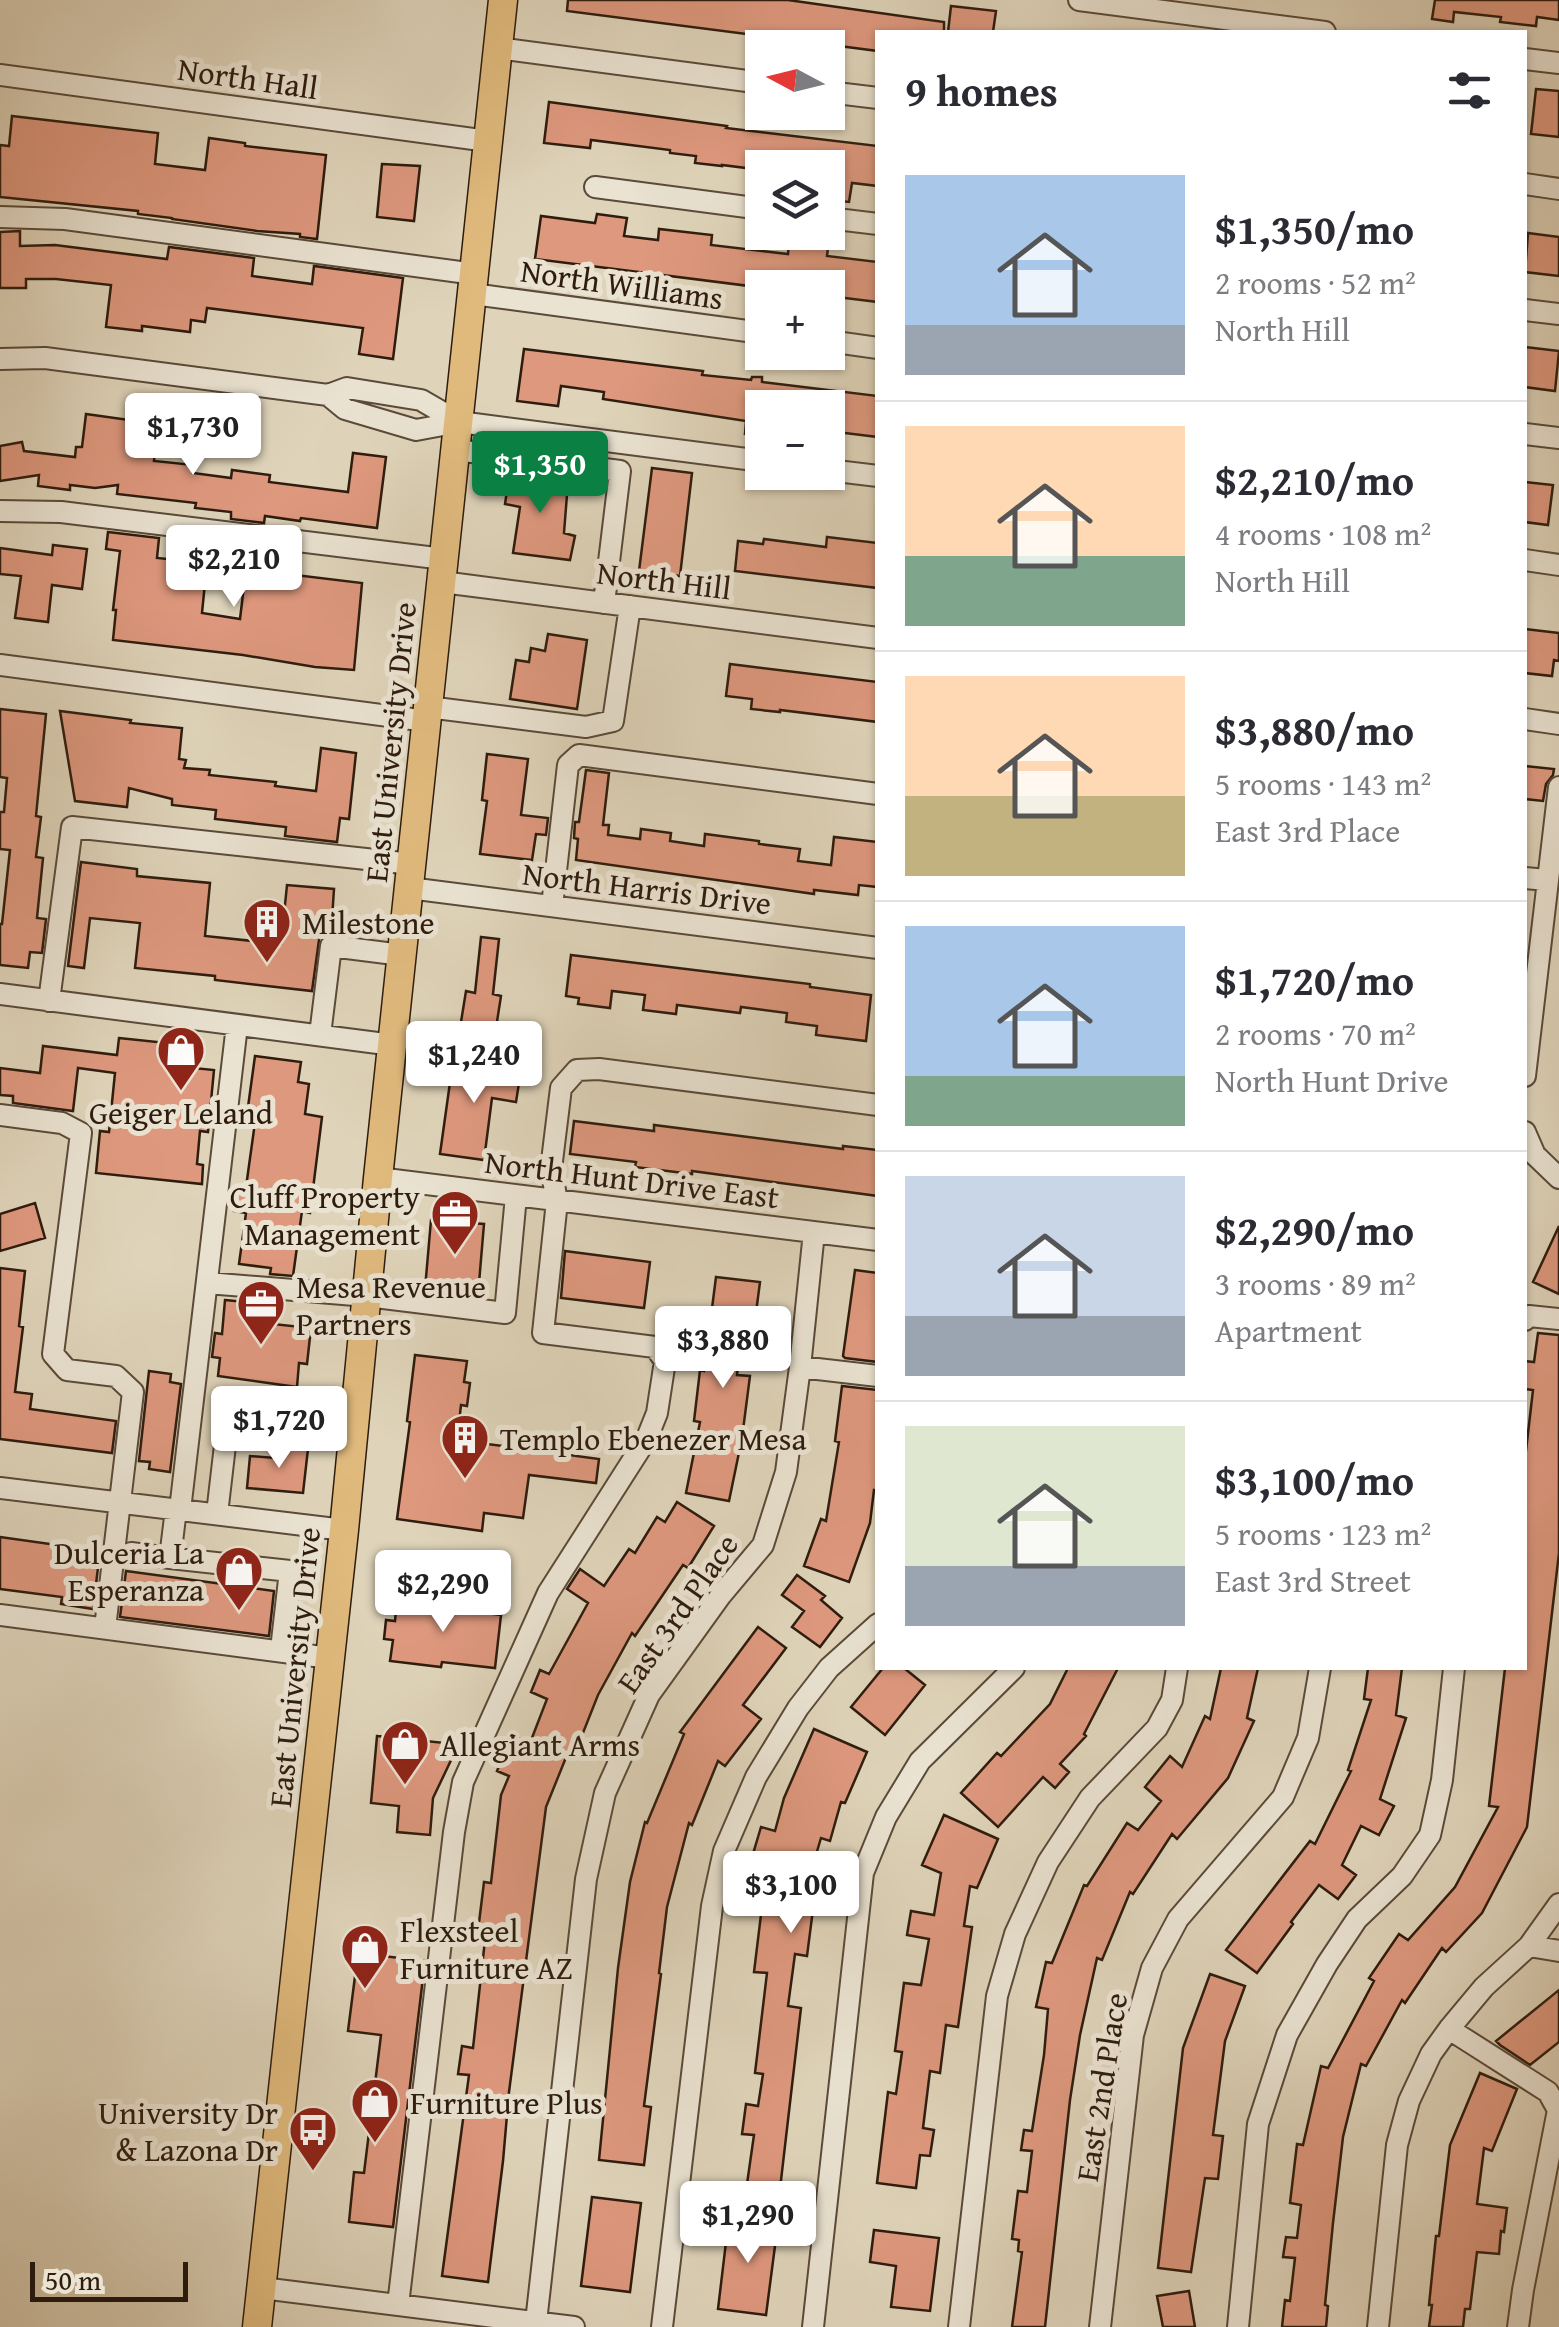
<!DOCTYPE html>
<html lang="en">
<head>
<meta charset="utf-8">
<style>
	:root { --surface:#fff; --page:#f2f2f3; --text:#2b2b33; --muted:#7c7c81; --line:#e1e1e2; --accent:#0b8043 }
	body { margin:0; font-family:"Gentium Book Plus",serif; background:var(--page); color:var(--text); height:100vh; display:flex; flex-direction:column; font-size:38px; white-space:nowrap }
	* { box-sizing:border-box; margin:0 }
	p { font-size:32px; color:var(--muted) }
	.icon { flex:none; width:55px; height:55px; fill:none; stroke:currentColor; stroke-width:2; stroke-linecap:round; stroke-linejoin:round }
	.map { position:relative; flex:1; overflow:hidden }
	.details { position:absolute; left:875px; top:30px; width:652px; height:1640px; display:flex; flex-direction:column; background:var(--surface); border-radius:0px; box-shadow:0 2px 8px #0004 }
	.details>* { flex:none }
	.needle { width:65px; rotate:277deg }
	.fabs { position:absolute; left:745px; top:30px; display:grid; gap:20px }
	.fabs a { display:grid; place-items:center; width:100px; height:100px; border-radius:0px; background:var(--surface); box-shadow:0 2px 8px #0004; font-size:50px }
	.scale { position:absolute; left:30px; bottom:25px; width:158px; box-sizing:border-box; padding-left:10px; border:5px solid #2e1c0e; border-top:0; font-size:28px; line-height:35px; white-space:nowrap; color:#2e1c0e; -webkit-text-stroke:8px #eae3d2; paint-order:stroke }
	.price { position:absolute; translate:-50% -85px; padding:0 22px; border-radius:10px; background:#fff; color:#222; font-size:32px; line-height:65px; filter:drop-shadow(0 2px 5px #0008) }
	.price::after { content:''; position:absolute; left:50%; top:60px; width:30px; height:22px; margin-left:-15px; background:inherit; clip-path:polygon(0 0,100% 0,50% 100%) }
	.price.active { background:var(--accent); color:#fff }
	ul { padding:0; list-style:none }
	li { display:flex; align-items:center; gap:30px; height:250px; padding:0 30px }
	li+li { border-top:2px solid var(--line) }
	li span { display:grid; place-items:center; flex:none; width:280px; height:200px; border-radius:0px; color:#555 }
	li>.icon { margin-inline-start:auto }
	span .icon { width:120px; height:120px; fill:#fffc; stroke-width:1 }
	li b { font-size:42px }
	h2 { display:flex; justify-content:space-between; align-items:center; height:120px; padding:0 30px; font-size:42px }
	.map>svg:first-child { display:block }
	.building { fill:#de987e; stroke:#2e1c0e; stroke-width:2.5 }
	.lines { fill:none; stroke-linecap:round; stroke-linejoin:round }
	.minor-casing { stroke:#5a4a39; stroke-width:24 }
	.major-casing { stroke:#2e1c0e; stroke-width:31 }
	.minor { stroke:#eae3d2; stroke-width:20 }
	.major { stroke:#e0ba7d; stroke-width:28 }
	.labels { text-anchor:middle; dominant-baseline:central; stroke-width:10; stroke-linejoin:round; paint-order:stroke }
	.street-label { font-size:32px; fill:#2e1c0e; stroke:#eae3d2 }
	.poi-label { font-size:32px; fill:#2e1c0e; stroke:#eae3d2; text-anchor:start }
</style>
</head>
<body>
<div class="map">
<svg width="1559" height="2327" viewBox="0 0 1559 2327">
	<rect width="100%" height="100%" fill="#dfd4ba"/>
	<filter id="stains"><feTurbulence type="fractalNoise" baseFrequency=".002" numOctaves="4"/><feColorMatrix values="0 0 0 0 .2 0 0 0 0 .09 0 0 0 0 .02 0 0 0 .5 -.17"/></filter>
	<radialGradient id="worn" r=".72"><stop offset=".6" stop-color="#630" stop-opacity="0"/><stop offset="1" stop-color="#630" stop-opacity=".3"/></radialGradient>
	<path class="building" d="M568,0H788L944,22V32H878V51L567,11Z
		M1435,0H1559V20L1537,17L1536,26L1500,22L1501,17L1454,12L1453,22L1432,19Z
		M951,6L996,11L993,32H948Z
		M1536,89L1559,91V137L1531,134Z
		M549,102L727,126L726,128L878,146V186L852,183L849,202L831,200L833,181H828V168H762V170L722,165V166L695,163L696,156L670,153V150L591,140L590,148L544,143Z
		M12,116L158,133L155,164L205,170L209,138L245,143V146L326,155L317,239L300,237V234L257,231L172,219V218L138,214V211L0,197V145L9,146Z
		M382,164L420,166L414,221L377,217Z
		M597,214L627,218L624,236L658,240L659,229L712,235L711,245L788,254L789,243L828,248L827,256L878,262V302L828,296V288H765L535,259L541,216L595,223Z
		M20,231V246L55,245L167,259L169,247L254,258L252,276L312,284L314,266L403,278L393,359L359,354L363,328L207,308L205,322L191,320L190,332L142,326V331L106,327L111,285L56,279H26V288H0V232Z
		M1528,233L1559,237V276L1525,272Z
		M1525,347L1559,351L1555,391L1525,387Z
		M524,349L703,371L702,375L751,380L752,377H762V382L878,396V437L828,431V408H762V436L745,434L746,421L603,399L604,392L561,386L558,406L517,401Z
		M86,414L158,424L154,461L194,465L193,473L231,478L232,470L270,475L269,482L348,492L353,453L386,457L377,528L301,518L300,521L265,516L264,523L231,519V512L195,508L196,503L117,494L118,485L95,488L70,485V490L38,486L39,475L0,481V446L22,442L24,451L75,457L76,447H82Z
		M652,468L692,473L680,576L639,571Z
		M510,471L536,474L537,480L568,482L564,533L575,536L570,560L513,553L520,507L505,504Z
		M1525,482L1553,485L1548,525L1525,522Z
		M108,532L159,538L157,558L207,563L202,613L240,619L246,569L362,583L354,670L315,667L243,655L113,640L116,610H113L120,551L106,549Z
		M827,537L878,543V588L735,571L738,541L763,544L764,539L826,547Z
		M53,545L87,549L82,589L52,585L48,622L15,618L21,576L0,574V548L52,555Z
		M1525,629L1559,633V661L1554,660L1552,676L1525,673Z
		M548,634L587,640L577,709L510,699L516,660L529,662L531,648L545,651Z
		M730,664L878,682V722L780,710V712L751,709L752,699L726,696Z
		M0,709L46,714L36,816L41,817L36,857L43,858L37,918L46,919L42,953L30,952L28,968L0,965V924H2L10,850L0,849V812H4L7,778L0,777Z
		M60,711L131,720L130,723L182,728L179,759L186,760L184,768L210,770L209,775L276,782L275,786L316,791L321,748L356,753L349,819L340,818L337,842L285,836L286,827L215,819L216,810L172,805V799L129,788L127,807L75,801Z
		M487,754L528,759L521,815L548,818L546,835L536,834L532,860L480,854L487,801L482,800Z
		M1525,766L1554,769L1553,775L1546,784L1543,801L1525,799Z
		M586,770L609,773L603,825H609L608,835L640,839L641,829L671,833L670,841L704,846L705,834L759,841V844L800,849L798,861L831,865L834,837L878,842V887L859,885L858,895L814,890V894L576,860L578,839L574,838L575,822H579Z
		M81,862L137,869V876L210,883L205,936L281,944L287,885L334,889L332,919L322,918L312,991L215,980V976L135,968L140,923L90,918L84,968L68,966Z
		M481,937L499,939L493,994L501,996L496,1028L461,1022L466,991L475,993Z
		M571,955L810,984V987L871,995L866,1041L816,1035L817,1026L786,1022L787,1013L741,1007L740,1013L677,1005L676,1014L643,1010L645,995L612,991L610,1008L578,1004L579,998L566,996Z
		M119,1038L167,1043L164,1065L214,1070L208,1132L200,1131L197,1164L203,1165L202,1184L96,1173L100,1131L109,1132L115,1073L78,1068L73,1111L13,1103V1096L0,1095V1068L40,1073L43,1046L117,1055Z
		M255,1056L301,1062L298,1082L309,1084L305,1114L322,1117L310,1213L302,1211L293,1276L270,1274L271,1268L239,1264L246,1213L234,1211L238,1186L246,1187L257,1108L248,1107Z
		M453,1061L521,1070L516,1102L492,1098L484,1160L440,1154Z
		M574,1121L654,1131V1125L843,1149V1146L878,1150V1196L692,1171V1174L635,1167L636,1162L570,1154Z
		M35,1203L45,1238L0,1251V1214Z
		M431,1220L484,1224L478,1295L425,1289Z
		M1559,1226V1294L1533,1282Z
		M565,1251L650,1262L644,1308L561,1298Z
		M0,1268L25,1271L19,1326L23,1327L15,1392L32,1394L30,1409L116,1421L112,1453L0,1439Z
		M855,1270L878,1273V1362L845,1358L843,1356Z
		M716,1277L760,1282L754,1328L743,1326L737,1375L750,1376L742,1438L729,1501L686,1493L700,1422L694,1421L700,1370L704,1371Z
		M225,1300L255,1303L253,1322L311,1328L307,1364L299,1363L297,1387L218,1376L220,1358L212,1357L215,1333L222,1334Z
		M1538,1333L1559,1335V1553L1527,1827L1482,1913L1446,1952L1442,1948L1405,2003L1402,2000L1366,2066L1361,2064L1343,2137L1333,2223L1325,2305L1328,2306L1326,2327H1282L1285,2300L1290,2301L1295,2258L1283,2257L1286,2237L1297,2238L1301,2205L1290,2203L1297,2144L1303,2145L1321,2066L1328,2068L1374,1981L1369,1978L1399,1934L1408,1940L1455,1887L1498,1807L1489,1806L1505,1668H1525V1459L1533,1390L1525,1389V1361L1534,1362Z
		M415,1355L467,1361L464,1382L470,1383L467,1406L461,1405L457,1440L599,1459L596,1483L529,1475L523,1518L484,1513L482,1531L397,1519L410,1422L407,1421Z
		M149,1371L171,1374L170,1382L181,1384L170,1472L149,1469L150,1462L139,1461Z
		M842,1386L878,1390V1491L874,1490L870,1523L849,1582L804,1566L821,1519L826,1521L839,1442L835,1441Z
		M276,1446L308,1449L303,1493L247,1488L250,1456L275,1458Z
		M677,1502L714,1526L688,1568L683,1565L635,1636L632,1633L598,1695L577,1748L571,1745L546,1807L509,2092L503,2161L488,2282L442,2276L469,2075L458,2074L462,2046L473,2048L485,1940L477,1939L484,1882L491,1883L501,1795L509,1776L497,1771L511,1735L530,1743L547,1699L531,1692L540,1670L549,1674L588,1603L567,1589L580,1569L604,1586L629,1549L635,1553L657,1517L665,1522Z
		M0,1537L100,1551L93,1609L61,1604L62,1597L0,1589Z
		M126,1571L274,1591L269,1636L120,1617Z
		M797,1575L825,1596L821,1600L842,1618L820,1647L792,1627L804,1611L782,1595Z
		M397,1599L472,1606L471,1611L501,1615L495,1668L442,1662L441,1667L390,1661L393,1640L384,1639L386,1620L395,1621Z
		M758,1627L786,1648L743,1705L761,1719L725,1766L718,1761L692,1825L689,1823L667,1907L659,1973L661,1974L644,2106L651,2107L644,2165L599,2160L618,1968L630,1882L645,1822L647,1823L684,1734L680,1732Z
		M883,1668H904L925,1685L885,1735L851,1707Z
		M1068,1668H1118L1084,1734L1086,1736L1060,1764L1069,1772L1055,1788L1043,1777L998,1827L961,1793L997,1753L1001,1756L1050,1704Z
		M1221,1668H1258L1247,1718L1254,1721L1228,1778L1177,1839L1172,1834L1133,1894L1130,1892L1102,1960L1097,1958L1080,2035L1070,2100L1045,2327H1012L1022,2252L1018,2251L1019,2240L1012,2239L1018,2191L1027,2192L1032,2151L1021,2150L1024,2130L1032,2131L1044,2055L1048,2009L1036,2007L1046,1962L1052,1963L1084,1885L1087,1886L1127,1823L1138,1830L1161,1801L1145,1787L1170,1756L1182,1767L1205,1716L1210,1719Z
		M1368,1668H1402L1396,1715L1406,1718L1380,1799L1394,1806L1379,1835L1361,1826L1342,1865L1356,1875L1338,1899L1319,1885L1291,1922L1293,1924L1257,1973L1226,1950L1310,1841L1315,1844L1351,1771L1348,1770L1371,1700L1364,1699Z
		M814,1729L867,1752L845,1803L841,1802L830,1841L821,1838L807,1885L816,1886L807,1956L795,1954L788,2006L801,2008L780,2189L747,2184L754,2135L742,2134L746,2104L758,2106L763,2074L755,2073L767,1973L754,1972L763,1898L776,1899L780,1862L753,1854L761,1827L775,1831L784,1798Z
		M377,1736L455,1744L454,1754L433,1798L430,1835L397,1832L399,1806L371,1803Z
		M944,1815L998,1839L977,1888L970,1886L964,1926L972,1927L958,2027L946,2025L940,2073L930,2071L923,2128L934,2130L930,2156L920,2155L916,2188L877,2183L888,2092L896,2094L902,2052L895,2051L904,1983L921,1985L929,1939L907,1935L911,1911L934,1915L941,1873L922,1865Z
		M358,1953L425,1961L393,2227L349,2222L354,2172L364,2173L381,2035L348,2031Z
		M1210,1974L1245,1986L1225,2041L1213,2135L1223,2136L1218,2179L1205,2178L1191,2272L1158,2268L1183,2048Z
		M1559,1990V2042L1530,2065L1500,2045L1496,2041Z
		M1480,2073L1517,2089L1492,2151L1484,2148L1477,2204L1507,2208L1504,2232L1501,2231L1499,2254L1477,2252L1470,2309H1465L1463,2327H1429L1432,2305H1429L1436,2236H1439L1450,2145Z
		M592,2197L641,2203L630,2292L581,2286Z
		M729,2217L778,2223L766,2315L718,2309Z
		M874,2230L939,2238L930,2311L891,2307L896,2266L870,2262Z
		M1189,2291L1195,2327H1163L1157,2296Z"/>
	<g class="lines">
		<g class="minor-casing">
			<path id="minor" d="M1079,0L1325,32
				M498,48L762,83
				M1525,59L1559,63
				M0,75L488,141
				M828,92L878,98
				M1525,184L1559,189
				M595,187L762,209
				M0,217L65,219L475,274
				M828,218L878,224
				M473,294L762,333
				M1525,310L1559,314
				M828,341L878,348
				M0,359L45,358L328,395L347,388L421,400L459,422
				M328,395L345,409L416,430L459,422L762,461
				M1525,434L1559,438
				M456,450L620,471L604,603
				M828,470L878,476
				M0,511L61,512L444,559
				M1525,560L1559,565
				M442,582L878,638
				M0,665L427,721
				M428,707L586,727L613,721L630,606
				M1525,719L1559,724
				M1525,878L1547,880
				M409,888L878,948
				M552,906L568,765L579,755L878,794
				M0,994L393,1045
				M49,1001L72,827L412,864
				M320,1035L331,946L402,955
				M1525,1076L1559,787
				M0,1115L62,1123L81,1133L53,1354L67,1370L116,1376L133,1392L105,1628
				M1525,1132L1535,1155L1559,1178
				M378,1178L878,1240
				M207,1283L367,1296L505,1313L516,1196
				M1525,1320L1529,1316L1559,1319
				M800,1367L878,1376
				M0,1488L344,1530
				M180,1510L237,1025
				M217,1514L229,1411L354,1426
				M131,1553L170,1558L176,1509
				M170,1558L290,1571L282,1641
				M0,1615L330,1658
				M1529,1946L1559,1951
				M1449,2029L1548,2092L1558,2110L1523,2290L1518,2327
				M262,2288L574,2327
				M398,2305L454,1832L463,1782L548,1593L647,1438L657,1413L665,1361L655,1347L543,1333L557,1201L551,1169L561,1088L577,1070L599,1069L878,1105
				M536,2322L586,1879L605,1793L649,1695L721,1595L763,1545L786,1472L800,1367L814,1232
				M662,2327L712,1906L724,1851L756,1777L798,1708L829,1668L878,1624
				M813,2327L863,1873L886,1817L920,1761L1014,1668
				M959,2327L997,1996L1015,1934L1048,1862L1090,1798L1157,1728L1172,1700L1177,1668
				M1100,2327L1133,2035L1152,1968L1178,1919L1283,1797L1308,1738L1320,1668
				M1238,2327L1258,2124L1287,2035L1327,1964L1357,1919L1402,1876L1430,1835L1442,1780L1454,1668
				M1378,2327L1397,2145L1409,2101L1431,2054L1449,2029L1484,1987L1529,1946L1559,1904"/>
		</g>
		<g class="major-casing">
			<path id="major" d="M257,2327L344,1530L378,1178L503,0"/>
		</g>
		<use href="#minor" class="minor"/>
		<use href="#major" class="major"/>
	</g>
	<defs>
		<g id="building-pin" transform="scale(2.5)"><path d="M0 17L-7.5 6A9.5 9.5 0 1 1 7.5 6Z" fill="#8f2418" stroke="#eae3d2"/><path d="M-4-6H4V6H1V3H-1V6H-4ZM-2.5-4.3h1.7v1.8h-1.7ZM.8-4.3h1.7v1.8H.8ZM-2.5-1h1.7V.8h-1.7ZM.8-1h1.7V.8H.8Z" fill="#fff"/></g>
		<g id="shop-pin" transform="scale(2.5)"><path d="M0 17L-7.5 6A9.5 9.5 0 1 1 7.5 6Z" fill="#8f2418" stroke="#eae3d2"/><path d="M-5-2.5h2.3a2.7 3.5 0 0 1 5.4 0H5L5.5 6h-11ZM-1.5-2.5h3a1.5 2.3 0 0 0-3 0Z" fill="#fff"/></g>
		<g id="office-pin" transform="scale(2.5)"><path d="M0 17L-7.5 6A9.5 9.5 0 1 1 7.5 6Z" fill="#8f2418" stroke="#eae3d2"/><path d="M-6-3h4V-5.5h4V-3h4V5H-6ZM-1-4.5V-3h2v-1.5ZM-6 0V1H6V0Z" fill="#fff"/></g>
		<g id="bus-pin" transform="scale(2.5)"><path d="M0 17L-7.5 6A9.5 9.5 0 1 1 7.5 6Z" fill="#8f2418" stroke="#eae3d2"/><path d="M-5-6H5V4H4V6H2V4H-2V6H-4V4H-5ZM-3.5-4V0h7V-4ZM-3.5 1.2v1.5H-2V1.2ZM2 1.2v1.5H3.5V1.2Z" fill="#fff"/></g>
	</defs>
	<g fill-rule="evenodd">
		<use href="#building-pin" x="267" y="922"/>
		<use href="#shop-pin" x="181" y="1050"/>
		<use href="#office-pin" x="455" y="1214"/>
		<use href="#office-pin" x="261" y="1304"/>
		<use href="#building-pin" x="465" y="1438"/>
		<use href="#shop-pin" x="239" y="1570"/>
		<use href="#shop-pin" x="405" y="1744"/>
		<use href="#shop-pin" x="365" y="1948"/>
		<use href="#shop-pin" x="375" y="2102"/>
		<use href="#bus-pin" x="313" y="2130"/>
	</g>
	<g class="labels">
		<g class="street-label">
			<text transform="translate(248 78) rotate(8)">North Hall</text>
			<text transform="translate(622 284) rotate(8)">North Williams</text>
			<text transform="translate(664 580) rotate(7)">North Hill</text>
			<text transform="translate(390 742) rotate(-84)">East University Drive</text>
			<text transform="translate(647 888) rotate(7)">North Harris Drive</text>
			<text transform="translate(632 1179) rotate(7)">North Hunt Drive East</text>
			<text transform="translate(677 1613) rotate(-55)">East 3rd Place</text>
			<text transform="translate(294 1667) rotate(-84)">East University Drive</text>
			<text transform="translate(1101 2087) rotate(-81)">East 2nd Place</text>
		</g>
		<g class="poi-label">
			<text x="302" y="922">Milestone</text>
			<text x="181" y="1112" text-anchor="middle">Geiger Leland</text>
			<text x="420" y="1196" text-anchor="end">Cluff Property<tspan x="420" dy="37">Management</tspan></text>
			<text x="296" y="1286">Mesa Revenue<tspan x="296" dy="37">Partners</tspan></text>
			<text x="500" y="1438">Templo Ebenezer Mesa</text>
			<text x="204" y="1552" text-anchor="end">Dulceria La<tspan x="204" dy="37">Esperanza</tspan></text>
			<text x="440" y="1744">Allegiant Arms</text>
			<text x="400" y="1930">Flexsteel<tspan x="400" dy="37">Furniture AZ</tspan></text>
			<text x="410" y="2102">Furniture Plus</text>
			<text x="278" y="2112" text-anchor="end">University Dr<tspan x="278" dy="37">&amp; Lazona Dr</tspan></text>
		</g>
	</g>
	<rect width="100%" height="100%" filter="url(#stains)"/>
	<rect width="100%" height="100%" fill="url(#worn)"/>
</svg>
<div class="fabs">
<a><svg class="needle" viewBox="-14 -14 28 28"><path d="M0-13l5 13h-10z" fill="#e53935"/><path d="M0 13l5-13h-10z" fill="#7c7c81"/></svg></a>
<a><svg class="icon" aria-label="layers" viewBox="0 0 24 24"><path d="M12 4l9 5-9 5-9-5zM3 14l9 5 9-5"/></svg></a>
<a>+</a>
<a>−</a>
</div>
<div class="scale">50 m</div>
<b class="price" style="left:193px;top:478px">$1,730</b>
<b class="price active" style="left:540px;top:516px">$1,350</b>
<b class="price" style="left:234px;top:610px">$2,210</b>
<b class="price" style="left:474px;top:1106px">$1,240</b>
<b class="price" style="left:723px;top:1391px">$3,880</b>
<b class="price" style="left:279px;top:1471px">$1,720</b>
<b class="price" style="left:443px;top:1635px">$2,290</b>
<b class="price" style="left:791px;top:1936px">$3,100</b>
<b class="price" style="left:748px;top:2266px">$1,290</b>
<section class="details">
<h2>9 homes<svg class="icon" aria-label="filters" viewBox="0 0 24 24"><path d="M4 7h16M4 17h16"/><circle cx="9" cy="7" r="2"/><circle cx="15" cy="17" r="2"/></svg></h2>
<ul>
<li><span style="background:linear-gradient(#a9c7e8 75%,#9aa5b1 0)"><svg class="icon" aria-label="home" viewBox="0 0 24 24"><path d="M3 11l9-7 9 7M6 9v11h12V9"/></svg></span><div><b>$1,350/mo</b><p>2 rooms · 52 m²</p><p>North Hill</p></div></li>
<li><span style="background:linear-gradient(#ffd9b3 65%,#7fa58c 0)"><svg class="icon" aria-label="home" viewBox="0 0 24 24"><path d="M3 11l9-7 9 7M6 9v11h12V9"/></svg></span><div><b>$2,210/mo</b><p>4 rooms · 108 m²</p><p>North Hill</p></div></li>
<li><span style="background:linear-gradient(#ffd9b3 60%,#c2b280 0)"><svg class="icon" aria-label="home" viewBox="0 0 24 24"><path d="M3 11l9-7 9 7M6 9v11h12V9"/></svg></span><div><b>$3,880/mo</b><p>5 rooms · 143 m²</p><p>East 3rd Place</p></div></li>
<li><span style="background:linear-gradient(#a9c7e8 75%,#7fa58c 0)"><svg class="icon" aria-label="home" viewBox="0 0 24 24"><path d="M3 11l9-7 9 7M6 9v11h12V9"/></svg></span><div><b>$1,720/mo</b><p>2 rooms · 70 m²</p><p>North Hunt Drive</p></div></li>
<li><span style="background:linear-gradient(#c9d6e8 70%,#9aa5b1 0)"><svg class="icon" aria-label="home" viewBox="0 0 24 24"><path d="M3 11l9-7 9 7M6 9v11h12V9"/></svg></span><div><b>$2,290/mo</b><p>3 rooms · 89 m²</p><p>Apartment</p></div></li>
<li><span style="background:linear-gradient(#dfe7d0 70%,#9aa5b1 0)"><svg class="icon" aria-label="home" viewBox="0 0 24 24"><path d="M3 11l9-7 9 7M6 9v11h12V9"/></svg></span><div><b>$3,100/mo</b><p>5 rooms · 123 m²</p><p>East 3rd Street</p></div></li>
</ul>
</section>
</div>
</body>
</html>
